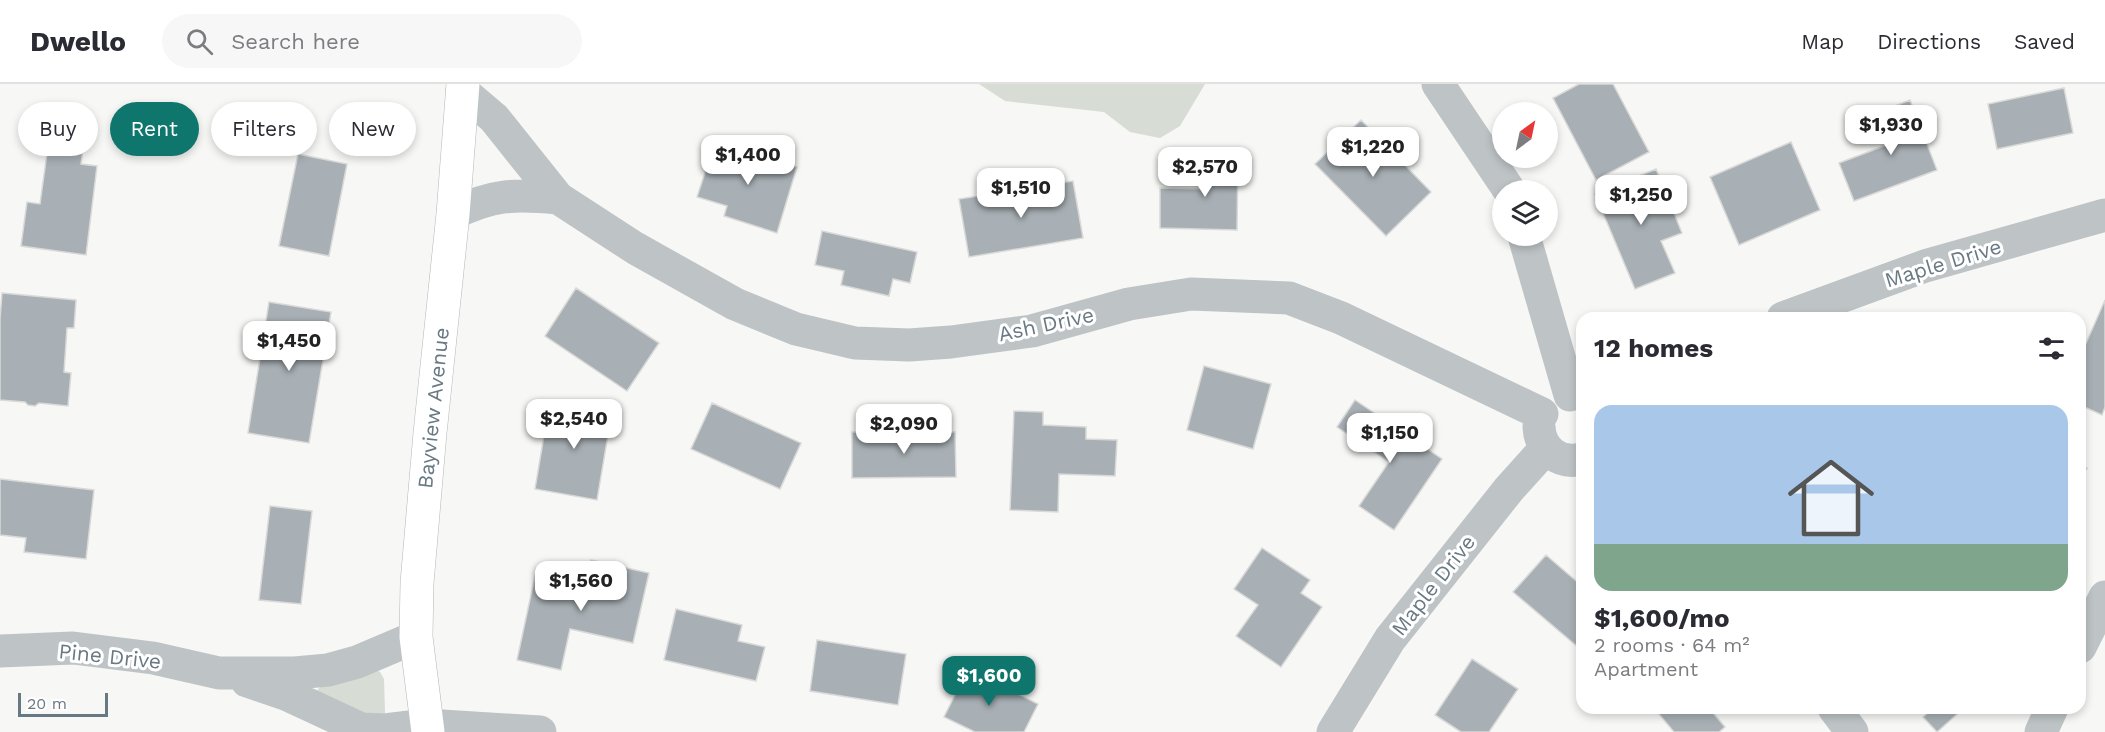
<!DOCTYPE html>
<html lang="en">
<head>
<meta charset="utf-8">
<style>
	:root { --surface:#fff; --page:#f7f7f7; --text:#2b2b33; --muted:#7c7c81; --line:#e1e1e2; --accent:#0f766e }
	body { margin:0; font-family:"Work Sans",sans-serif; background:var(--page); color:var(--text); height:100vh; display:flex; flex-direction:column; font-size:22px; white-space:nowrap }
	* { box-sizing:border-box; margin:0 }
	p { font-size:20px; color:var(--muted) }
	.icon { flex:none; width:33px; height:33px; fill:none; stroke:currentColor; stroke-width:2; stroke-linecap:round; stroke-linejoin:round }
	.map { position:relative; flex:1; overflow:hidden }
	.sheet { position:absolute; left:1576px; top:228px; width:510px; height:402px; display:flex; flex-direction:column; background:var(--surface); border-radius:18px; box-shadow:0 3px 9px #0003 }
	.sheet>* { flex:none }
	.top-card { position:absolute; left:18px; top:18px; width:570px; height:54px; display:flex; gap:12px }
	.needle { width:39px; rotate:33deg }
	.fabs { position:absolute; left:1492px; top:18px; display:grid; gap:12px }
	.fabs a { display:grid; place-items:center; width:66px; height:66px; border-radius:50%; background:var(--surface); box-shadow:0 3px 9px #0003; font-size:30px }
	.scale { position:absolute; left:18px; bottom:15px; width:90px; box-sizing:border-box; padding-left:6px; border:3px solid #687983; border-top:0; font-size:16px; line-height:21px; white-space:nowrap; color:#687983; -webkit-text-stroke:4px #fff; paint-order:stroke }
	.price { position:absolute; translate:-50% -51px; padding:0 14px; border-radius:12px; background:#fff; color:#222; font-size:20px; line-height:39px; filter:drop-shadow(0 2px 3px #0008) }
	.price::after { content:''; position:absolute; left:50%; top:36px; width:18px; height:14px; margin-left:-9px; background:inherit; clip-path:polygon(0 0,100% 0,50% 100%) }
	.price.current { background:var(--accent); color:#fff }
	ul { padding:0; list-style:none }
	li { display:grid; align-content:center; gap:12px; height:318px; padding:0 18px }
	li+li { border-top:2px solid var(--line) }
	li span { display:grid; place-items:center; height:186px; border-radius:18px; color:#555 }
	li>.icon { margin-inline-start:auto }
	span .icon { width:108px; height:108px; fill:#fffc; stroke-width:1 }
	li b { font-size:26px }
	h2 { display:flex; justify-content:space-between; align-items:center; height:72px; padding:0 18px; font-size:26px }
	.pill { padding:0 21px; border-radius:27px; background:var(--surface); box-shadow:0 3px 9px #0003; font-size:21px; line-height:54px }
	.pill.current { background:var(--accent); color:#fff }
	header { display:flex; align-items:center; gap:36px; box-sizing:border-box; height:84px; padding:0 30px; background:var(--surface); border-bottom:2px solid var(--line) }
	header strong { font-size:28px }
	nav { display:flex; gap:33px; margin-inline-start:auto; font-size:21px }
	.search { width:420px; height:54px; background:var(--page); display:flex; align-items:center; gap:15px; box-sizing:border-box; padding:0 21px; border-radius:33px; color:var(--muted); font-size:22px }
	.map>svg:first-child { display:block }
	.green { fill:#d7dcd4 }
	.building { fill:#a8b0b5; stroke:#d9d9d7; stroke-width:1.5 }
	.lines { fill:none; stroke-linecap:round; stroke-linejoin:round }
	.major-casing { stroke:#b2b7ba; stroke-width:34 }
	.minor { stroke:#bec3c6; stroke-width:33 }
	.major { stroke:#fff; stroke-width:33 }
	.labels { text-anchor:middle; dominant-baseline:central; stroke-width:6; stroke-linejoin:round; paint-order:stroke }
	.street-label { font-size:21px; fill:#687983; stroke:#fff }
</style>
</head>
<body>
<header>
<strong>Dwello</strong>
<div class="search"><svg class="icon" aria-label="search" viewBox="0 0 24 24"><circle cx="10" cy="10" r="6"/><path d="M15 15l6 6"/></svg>Search here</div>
<nav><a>Map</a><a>Directions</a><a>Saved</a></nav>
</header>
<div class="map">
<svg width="2105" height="648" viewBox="0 0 2105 648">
	<rect width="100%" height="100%" fill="#f7f7f5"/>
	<path class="green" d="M979,0H1205L1180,42L1160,54L1130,48L1104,28L1005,17Z
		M372,584L380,588L384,595L385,629L381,637L317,607L321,601Z"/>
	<path class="building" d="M1579,0H1613L1649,68L1596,96L1553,14Z
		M2064,4L2073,49L1997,65L1988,20Z
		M1910,16L1937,86L1854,117L1839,79L1892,59L1880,28Z
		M1361,36L1431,108L1386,152L1315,80Z
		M50,47L85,52L81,80L97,82L86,171L21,162L27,118L40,120Z
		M715,58L797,83L777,149L724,132L727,122L697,113Z
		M1791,58L1820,126L1739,161L1710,93Z
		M1201,69L1238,70L1237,146L1160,144V104L1200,105Z
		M298,70L347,80L329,172L279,162Z
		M1656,85L1682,149L1661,157L1675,189L1635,205L1595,110Z
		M1073,97L1083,154L969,173L959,115Z
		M822,147L917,168L910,199L893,195L889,212L841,201L844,187L815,181Z
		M576,204L659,259L627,307L545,252Z
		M2,209L76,216L74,244H67L64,288L71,289L68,322L39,319L35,322L28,321L25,318L0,316V235Z
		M2105,216V323L2102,331L2080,321V273Z
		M269,218L331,228L309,359L248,349Z
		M1204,282L1271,300L1253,365L1187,346Z
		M550,316L612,327L597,416L535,405Z
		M1355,316L1442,375L1394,446L1359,422L1389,378L1337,343Z
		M712,319L801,359L780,405L691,365Z
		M1014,327L1043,328V341L1086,343V355L1117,356L1115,392L1059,390L1058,428L1010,426Z
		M852,348H955L956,393L852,394Z
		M2080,381L2087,384L2080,396Z
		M0,395L94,406L86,475L24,468L26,454L0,451Z
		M270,422L312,427L301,520L259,516Z
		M1262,464L1310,496L1301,509L1322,523L1281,583L1236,552L1258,521L1234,505Z
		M1546,471L1582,502V560L1579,564L1513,508Z
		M591,476L649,489L633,559L570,545L561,586L517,576L535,492L584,503Z
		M676,525L742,541L738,557L765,563L756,597L664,576Z
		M817,556L906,570L898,621L810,607Z
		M1472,575L1518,605L1489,648H1461L1435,631Z
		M968,585L1038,620L1024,648H975L944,633Z
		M1654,624H1709L1725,643L1719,648H1674Z
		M1930,624H1964L1937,648L1923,633L1932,625Z"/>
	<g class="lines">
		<g class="major-casing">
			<path id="major" d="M428,648L416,553L417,499L430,349L453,130L463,0"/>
		</g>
		<path class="minor" d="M1438,0L1509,106
			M462,7L494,34L558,114L635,164L735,220L796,245L855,259L909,261L951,258L1032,247L1129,220L1191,210L1289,214L1341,234L1542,330
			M453,130C492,110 515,110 558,114
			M1524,152L1570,311
			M1783,234L1925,182L2105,131
			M1539,343C1540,366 1560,381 1582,375
			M2080,563L2105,513
			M0,567L73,564L153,574L219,589H295L328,586L357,578L416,553
			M247,597L288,611L361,645L385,646L426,641L540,648
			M1834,624L1852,648
			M1333,648L1390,555L1509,405L1546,364
			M2041,648L2052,624"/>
		<use href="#major" class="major"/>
	</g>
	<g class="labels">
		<g class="street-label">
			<text transform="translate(1943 179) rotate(-17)">Maple Drive</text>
			<text transform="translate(1046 240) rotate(-12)">Ash Drive</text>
			<text transform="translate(433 324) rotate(-84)">Bayview Avenue</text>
			<text transform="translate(1433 501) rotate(-52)">Maple Drive</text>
			<text transform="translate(110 572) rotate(6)">Pine Drive</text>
		</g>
	</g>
</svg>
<div class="fabs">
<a><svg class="needle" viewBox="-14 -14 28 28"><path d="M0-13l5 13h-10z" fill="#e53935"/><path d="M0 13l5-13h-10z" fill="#7c7c81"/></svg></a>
<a><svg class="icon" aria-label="layers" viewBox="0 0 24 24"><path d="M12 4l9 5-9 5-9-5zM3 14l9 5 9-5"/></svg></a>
</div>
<div class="scale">20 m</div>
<b class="price" style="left:1891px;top:72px">$1,930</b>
<b class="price" style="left:1373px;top:94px">$1,220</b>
<b class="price" style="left:748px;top:102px">$1,400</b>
<b class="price" style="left:1205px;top:114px">$2,570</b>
<b class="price" style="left:1021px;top:135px">$1,510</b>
<b class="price" style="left:1641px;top:142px">$1,250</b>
<b class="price" style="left:289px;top:288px">$1,450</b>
<b class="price" style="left:574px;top:366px">$2,540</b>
<b class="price" style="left:904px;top:371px">$2,090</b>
<b class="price" style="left:1390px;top:380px">$1,150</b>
<b class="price" style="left:581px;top:528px">$1,560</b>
<b class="price current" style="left:989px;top:623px">$1,600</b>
<div class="top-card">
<a class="pill">Buy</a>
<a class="pill current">Rent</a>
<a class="pill">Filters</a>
<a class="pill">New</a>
</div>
<section class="sheet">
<h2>12 homes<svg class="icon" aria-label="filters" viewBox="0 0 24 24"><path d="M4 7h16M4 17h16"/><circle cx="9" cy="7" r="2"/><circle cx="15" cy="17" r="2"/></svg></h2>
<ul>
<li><span style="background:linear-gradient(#a9c7e8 75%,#7fa58c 0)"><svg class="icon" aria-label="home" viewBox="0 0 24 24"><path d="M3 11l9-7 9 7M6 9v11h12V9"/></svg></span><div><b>$1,600/mo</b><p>2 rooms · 64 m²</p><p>Apartment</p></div></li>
</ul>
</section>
</div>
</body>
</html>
